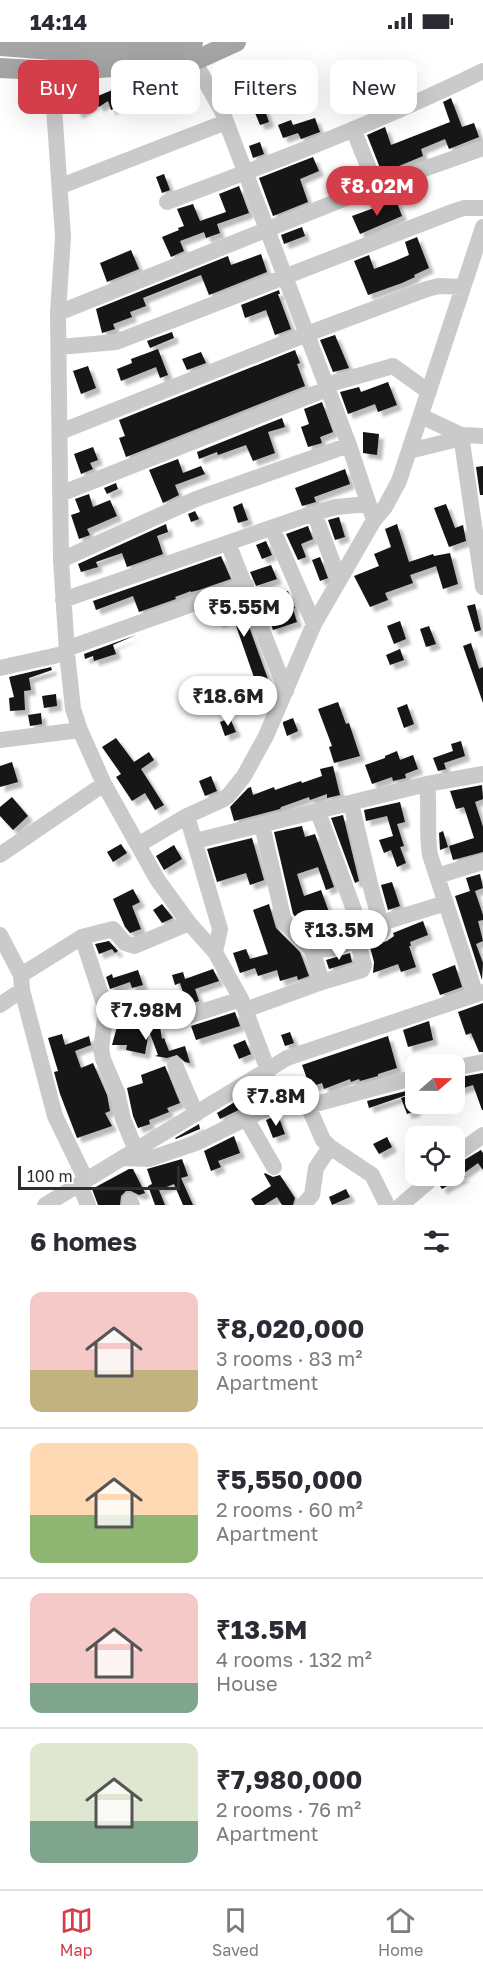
<!DOCTYPE html>
<html lang="en">
<head>
<meta charset="utf-8">
<style>
	:root { --surface:#fff; --page:#f2f2f3; --text:#2b2b33; --muted:#7c7c81; --line:#e1e1e2; --accent:#d43e4b }
	body { margin:0; font-family:"Golos Text",sans-serif; background:var(--page); color:var(--text); height:100vh; display:flex; flex-direction:column; font-size:22px; white-space:nowrap }
	* { box-sizing:border-box; margin:0 }
	p { font-size:20px; color:var(--muted) }
	.icon { flex:none; width:33px; height:33px; fill:none; stroke:currentColor; stroke-width:2; stroke-linecap:round; stroke-linejoin:round }
	.map { position:relative; height:1163px; overflow:hidden }
	.sheet { display:flex; flex-direction:column; background:var(--surface); flex:1 }
	.sheet>* { flex:none }
	.hud { position:absolute; left:18px; top:18px; width:447px; height:54px; display:flex; gap:12px }
	.needle { width:39px; rotate:70deg }
	.fabs { position:absolute; left:405px; top:1012px; display:grid; gap:12px }
	.fabs a { display:grid; place-items:center; width:60px; height:60px; border-radius:12px; background:var(--surface); box-shadow:0 6px 24px #0002; font-size:30px }
	.scale { position:absolute; left:18px; bottom:15px; width:162px; box-sizing:border-box; padding-left:6px; border:3px solid #2d2d2d; border-top:0; font-size:16px; line-height:21px; white-space:nowrap; color:#2d2d2d; -webkit-text-stroke:4px #fff; paint-order:stroke }
	.price { position:absolute; translate:-50% -51px; padding:0 14px; border-radius:21px; background:#fff; color:#222; font-size:20px; line-height:39px; filter:drop-shadow(0 2px 3px #0008) }
	.price::after { content:''; position:absolute; left:50%; top:36px; width:18px; height:14px; margin-left:-9px; background:inherit; clip-path:polygon(0 0,100% 0,50% 100%) }
	.price.current { background:var(--accent); color:#fff }
	ul { padding:0; list-style:none }
	li { display:flex; align-items:center; gap:18px; height:150px; padding:0 30px }
	li+li { border-top:2px solid var(--line) }
	li span { display:grid; place-items:center; flex:none; width:168px; height:120px; border-radius:12px; color:#555 }
	li>.icon { margin-inline-start:auto }
	span .icon { width:72px; height:72px; fill:#fffc; stroke-width:1 }
	li b { font-size:26px }
	h2 { display:flex; justify-content:space-between; align-items:center; height:72px; padding:0 30px; font-size:26px }
	.chip { padding:0 21px; border-radius:12px; background:var(--surface); box-shadow:0 6px 24px #0002; font-size:21px; line-height:54px }
	.chip.current { background:var(--accent); color:#fff }
	.status { display:flex; justify-content:space-between; align-items:center; height:42px; padding:0 30px; background:var(--surface); direction:ltr }
	.status svg { height:16px; fill:currentColor }
	.dock { display:flex; justify-content:space-around; align-items:center; height:84px; border-top:2px solid var(--line); background:var(--surface); font-size:16px; color:var(--muted) }
	.dock a { display:grid; justify-items:center; gap:3px }
	.dock .current { color:var(--accent) }
	.map>svg:first-child { display:block }
	.building { fill:#141414; filter:url(#shadow) }
	.lines { fill:none; stroke-linecap:round; stroke-linejoin:round }
	.minor { stroke:#cacaca; stroke-width:16 }
	.major { stroke:#a5a5a5; stroke-width:20 }
</style>
</head>
<body>
<div class="status"><b>14:14</b><svg viewBox="0 0 49 12"><path d="M0 12V9h3v3zM5 12V6h3v6zM10 12V3h3v9zM15 12V0h3v12zM26 1h20v11H26zM47 4h2v5h-2z"/></svg></div>
<div class="map">
<svg width="483" height="1163" viewBox="0 0 483 1163">
	<defs>
		<filter id="shadow"><feDropShadow dx="5" dy="5" stdDeviation="1.5" flood-color="#0004"/></filter>
	</defs>
	<rect width="100%" height="100%" fill="#fff"/>
	<path class="building" d="M403,42L407,53L378,65L374,53Z
		M122,44L124,48L116,53L120,64L111,68L108,59L99,65L93,56Z
		M90,54L95,62L78,72L73,64Z
		M451,56L462,85L474,81L479,95L449,107L445,97L421,107L423,114L382,131L367,93L385,85L391,103L450,80L443,60Z
		M263,63L269,80L260,83L253,66Z
		M315,76L320,90L301,97L298,91L283,96L278,83L291,78L293,83Z
		M260,100L264,112L253,116L249,104Z
		M313,115L319,129L300,137L308,160L273,174L259,136Z
		M358,126L362,138L344,145L339,134Z
		M164,132L170,148L162,151L156,135Z
		M239,144L249,171L217,182L220,191L206,196L204,190L180,199L184,209L171,215L162,195L179,188L178,186L184,184L177,167L193,162L200,179L226,170L219,152Z
		M396,158L402,174L360,192L352,174Z
		M302,185L305,194L284,202L281,193Z
		M417,195L429,226L414,233L415,235L402,241L368,253L354,219L369,213L374,227L395,219L409,213L405,200Z
		M131,208L139,227L107,240L100,221Z
		M261,212L267,230L209,253L201,233L143,256L146,264L130,270L132,275L113,282L115,287L102,291L96,267L228,214L231,223Z
		M279,248L280,252H278L291,287L275,293L266,268L245,276L241,263Z
		M172,290L174,296L150,306L147,299Z
		M335,293L349,326L333,330L320,298Z
		M158,307L168,333L160,336L156,325L121,339L117,327L132,321L131,317Z
		M295,308L300,321L297,322L305,344L126,415L119,396L125,394L119,378Z
		M201,310L206,321L187,328L182,317Z
		M88,324L96,346L81,352L73,329Z
		M388,340L397,363L378,370L375,362L348,372L340,350L359,345L361,350Z
		M322,360L333,390L320,395L322,401L308,405L301,385L309,382L304,367Z
		M282,376L285,385L268,390L275,411L253,419L246,403L218,413L217,410L199,417L197,410Z
		M363,390L379,392L377,413L363,411Z
		M93,405L98,418L90,421L93,427L81,432L74,412Z
		M178,417L183,431L201,424L205,432L175,443L179,453L163,461L149,428Z
		M483,424V453H480L476,425Z
		M345,427L350,442L314,455L316,460L302,464L295,446Z
		M116,441L118,447L107,452L104,446Z
		M89,452L93,465L110,458L117,474L87,487L90,493L79,497L71,473L80,470L75,457Z
		M242,461L248,478L238,481L233,465Z
		M446,462L455,486L463,483L466,499L449,505L434,466Z
		M195,469L199,477L191,480L188,472Z
		M339,475L345,495L335,498L328,478Z
		M166,482L168,490L157,494L163,512L127,525L122,511L96,520L98,525L81,530L78,522Z
		M397,482L409,520L433,512L434,514L450,511L458,542L443,547L436,524L410,533L413,541L385,551L388,558L370,565L354,534L379,524L374,512L391,505L385,487Z
		M308,484L313,497L301,502L306,515L298,518L286,492Z
		M266,499L272,513L262,517L256,503Z
		M221,514L231,537L199,548L191,550V549L175,555L176,557L139,570L133,554L96,568L93,559Z
		M320,515L328,536L320,539L312,518Z
		M271,523L277,537L256,544L250,530Z
		M288,549L295,566L293,567L297,580L273,588L268,573L279,569L273,554Z
		M239,557L269,640L257,644L233,575L218,581L213,567Z
		M475,562L481,588L475,590L467,564Z
		M400,579L406,597L394,602L387,584Z
		M429,584L436,602L426,605L420,587Z
		M136,593L113,603L116,612L94,619L93,614L85,617L84,612Z
		M471,601L479,627L483,625V661L463,604Z
		M400,607L404,618L390,623L386,613Z
		M51,625L52,628L29,636L31,648L24,649L25,668L10,669L9,656L14,655L9,635Z
		M56,652L57,664L44,666L42,654Z
		M338,660L346,682L349,681L360,714L334,721L329,705L332,704L318,667Z
		M407,662L414,682L404,686L397,666Z
		M41,671L42,682L30,684L28,673Z
		M230,676L236,690L225,694L220,680Z
		M293,676L298,689L287,694L283,682V680Z
		M116,696L134,720L149,710L154,718L141,727L164,763L155,768L145,751L132,759L116,735L121,732L102,705Z
		M461,699L465,714L444,721L446,727L438,729L433,716L453,709L451,702Z
		M397,709L400,718L413,713L418,727L405,732L406,736L393,739L392,735L372,742L365,723L385,716V714Z
		M12,720L18,740L0,745V724Z
		M333,724L340,753L327,756V752L310,758L309,755L281,765L280,767L234,779L230,765L248,746L251,745L253,753L274,745L275,748L301,739L302,741L322,734L320,727Z
		M211,734L217,749L205,754L199,739Z
		M482,743L483,757L475,760L483,785V810L453,818L449,804L474,796L464,765L456,767L450,749Z
		M12,755L28,774L13,788L0,774V765Z
		M400,760L405,780L397,782L404,804L400,805L406,821L397,825L391,808L384,811L379,798L393,794L387,774L366,779L364,768Z
		M343,773L359,839L355,841L331,776Z
		M302,784L305,795L315,792L334,845L326,848L318,825L297,832L304,854L321,848L330,873L303,884L293,872L274,790Z
		M443,789L448,805L440,808L439,791Z
		M252,796L264,838L250,843L246,831L217,840L207,807Z
		M121,802L127,811L113,820L107,810Z
		M174,803L182,817L164,828L156,814Z
		M480,832L483,846L475,849L483,873V878L478,879L483,899L476,902L483,921L482,938L455,854L470,849L466,836Z
		M392,840L400,864L388,868L381,843Z
		M133,847L140,860L132,864L141,887L130,891L125,885L113,857Z
		M162,862L173,876L162,881L153,868Z
		M269,862L276,886L300,910L309,934L298,938L297,934L280,939L277,928L258,934L255,926L240,931L233,911L246,907L250,917L268,912L253,868Z
		M365,871L369,883L349,890L345,879L358,878Z
		M423,879L428,893L410,900L411,904H409L416,925L401,930L398,922L373,931L374,920L370,905L387,899L394,894L393,891Z
		M109,899L118,909L115,911L112,907L99,912L95,902Z
		M350,911L352,920L329,927L326,918Z
		M455,923L462,945L440,953L432,932Z
		M213,927L219,939L195,947L199,959L187,963L180,941L175,943L172,933L183,930L185,937Z
		M138,928L143,943L132,946L130,940L110,947L106,935L112,932L113,936Z
		M483,961V1010H479L471,991L466,993L458,970Z
		M235,970L240,984L196,998L191,984Z
		M429,979L433,998L408,1005L403,988Z
		M118,981L142,986L160,985L162,997L164,996L169,1009L185,1004L190,1021L185,1020L177,1013L167,1016L155,1014L158,1013L149,989L145,1012L126,1008L127,1003H112Z
		M290,990L294,1001L285,1004L281,993Z
		M62,992L65,1003L89,994L91,1003L75,1009L81,1026L93,1021L107,1053L110,1069L105,1071L112,1084L77,1096L60,1052L54,1030L58,1029L48,996Z
		M388,994L397,1026L378,1032V1034L360,1039L359,1037L351,1040L350,1037L324,1047L322,1041L310,1045L302,1023Z
		M245,998L251,1012L239,1017L233,1003Z
		M165,1024L180,1061L167,1066L169,1070L149,1078L150,1082L138,1086L133,1074L127,1046L143,1041L141,1033Z
		M483,1031V1068H482L473,1043L454,1049V1036Z
		M259,1045L266,1055L220,1077L217,1071Z
		M406,1049L407,1053L369,1066L367,1059Z
		M416,1051V1069L407,1072L401,1056Z
		M278,1073L285,1092L273,1096L266,1078Z
		M199,1082L200,1087L176,1097L175,1096Z
		M234,1094L240,1111L218,1119L221,1125L211,1129L204,1109Z
		M387,1095L392,1105L379,1112L373,1102Z
		M481,1108L483,1111V1128L478,1121L460,1134H466L442,1147L440,1144L445,1134H454V1124Z
		M182,1117L188,1134L181,1136L193,1163H183L174,1142L159,1148L165,1163H155L148,1144L152,1142L147,1127Z
		M129,1127H133L145,1151L139,1153L131,1149H126L121,1154L120,1163H98L92,1147Z
		M265,1131L273,1135L280,1133L295,1156L293,1163H282L277,1155L264,1163H255L251,1157L271,1144L264,1132Z
		M346,1147L350,1155L332,1163L329,1155Z"/>
	<g class="lines">
		<path class="minor" d="M61,18L53,51L63,195L58,271L61,518L67,611L73,667L80,688L104,742L157,837L189,881L215,910L241,957L268,1028
			M194,19L222,69L349,403L374,478L385,465L399,439L483,185
			M353,87L376,144
			M61,144L226,80
			M167,160C274,120 381,79 483,29
			M58,271L376,144L483,106
			M59,305L116,300L452,170L464,166H483
			M326,343L393,324L429,350
			M421,374L461,393L483,394
			M60,390L307,292L427,247L439,244L463,245
			M461,393L483,545
			M409,409L462,396
			M60,452L327,347
			M314,471L339,537
			M272,486L314,582
			M228,501L286,649
			M61,518L196,457L349,403
			M63,558L314,471L336,465L368,462
			M66,607L246,543
			M0,626L67,611
			M0,698L80,688
			M427,742C430,766 426,792 430,813L476,953
			M351,761L373,854L381,881
			M318,770L354,868
			M262,783L283,875L286,882L312,908L329,907L380,891L383,888L381,881L446,861
			M195,799L427,742L483,732
			M138,803L187,774
			M0,813L104,742
			M437,834L483,820
			M0,893L21,933L22,948L55,1074L86,1138
			M82,895L113,887L125,901L134,904L189,881
			M312,908L322,940
			M215,910L220,887L187,774L222,758L228,754L244,734L266,694L314,582L374,478
			M21,933L82,895L106,968L101,1007L103,1017L117,1050L123,1077L135,1106
			M0,963L22,948
			M106,968L144,976L162,974L179,977L241,957
			M245,968L322,940L362,928L364,923L357,898
			M175,1023L196,1072
			M454,1026L483,1020
			M265,1031L280,1060
			M308,1064L323,1098L330,1105L372,1133L387,1163
			M247,1078L274,1125
			M454,1114L483,1093
			M122,1116L149,1117L196,1101L280,1060L308,1064L416,1035
			M79,1142L88,1163
			M130,1159L132,1163
			M45,1163L287,1016L483,950
			M303,1163L312,1153L316,1126L330,1105
			M401,1163L435,1134"/>
		<path class="major" d="M0,4L64,9L162,6L193,0
			M0,26L58,29L194,19L236,0"/>
	</g>
</svg>
<div class="fabs">
<a><svg class="needle" viewBox="-14 -14 28 28"><path d="M0-13l5 13h-10z" fill="#e53935"/><path d="M0 13l5-13h-10z" fill="#7c7c81"/></svg></a>
<a><svg class="icon" aria-label="locate" viewBox="0 0 24 24"><circle cx="12" cy="12" r="6"/><path d="M12 2v4M12 18v4M2 12h4M18 12h4"/></svg></a>
</div>
<div class="scale">100 m</div>
<b class="price current" style="left:377px;top:175px">₹8.02M</b>
<b class="price" style="left:244px;top:596px">₹5.55M</b>
<b class="price" style="left:228px;top:685px">₹18.6M</b>
<b class="price" style="left:339px;top:919px">₹13.5M</b>
<b class="price" style="left:146px;top:999px">₹7.98M</b>
<b class="price" style="left:276px;top:1085px">₹7.8M</b>
<div class="hud">
<a class="chip current">Buy</a>
<a class="chip">Rent</a>
<a class="chip">Filters</a>
<a class="chip">New</a>
</div>
</div>
<section class="sheet">
<h2>6 homes<svg class="icon" aria-label="filters" viewBox="0 0 24 24"><path d="M4 7h16M4 17h16"/><circle cx="9" cy="7" r="2"/><circle cx="15" cy="17" r="2"/></svg></h2>
<ul>
<li><span style="background:linear-gradient(#f6c9c9 65%,#c2b280 0)"><svg class="icon" aria-label="home" viewBox="0 0 24 24"><path d="M3 11l9-7 9 7M6 9v11h12V9"/></svg></span><div><b>₹8,020,000</b><p>3 rooms · 83 m²</p><p>Apartment</p></div></li>
<li><span style="background:linear-gradient(#ffd9b3 60%,#8fb573 0)"><svg class="icon" aria-label="home" viewBox="0 0 24 24"><path d="M3 11l9-7 9 7M6 9v11h12V9"/></svg></span><div><b>₹5,550,000</b><p>2 rooms · 60 m²</p><p>Apartment</p></div></li>
<li><span style="background:linear-gradient(#f6c9c9 75%,#7fa58c 0)"><svg class="icon" aria-label="home" viewBox="0 0 24 24"><path d="M3 11l9-7 9 7M6 9v11h12V9"/></svg></span><div><b>₹13.5M</b><p>4 rooms · 132 m²</p><p>House</p></div></li>
<li><span style="background:linear-gradient(#dfe7d0 65%,#7fa58c 0)"><svg class="icon" aria-label="home" viewBox="0 0 24 24"><path d="M3 11l9-7 9 7M6 9v11h12V9"/></svg></span><div><b>₹7,980,000</b><p>2 rooms · 76 m²</p><p>Apartment</p></div></li>
</ul>
</section>
<nav class="dock">
<a class="current"><svg class="icon" aria-label="map" viewBox="0 0 24 24"><path d="M3 6l6-2 6 2 6-2v14l-6 2-6-2-6 2zM9 4v14M15 6v14"/></svg>Map</a>
<a><svg class="icon" aria-label="saved" viewBox="0 0 24 24"><path d="M7 4h10v16l-5-4-5 4z"/></svg>Saved</a>
<a><svg class="icon" aria-label="home" viewBox="0 0 24 24"><path d="M3 11l9-7 9 7M6 9v11h12V9"/></svg>Home</a>
</nav>
</body>
</html>
